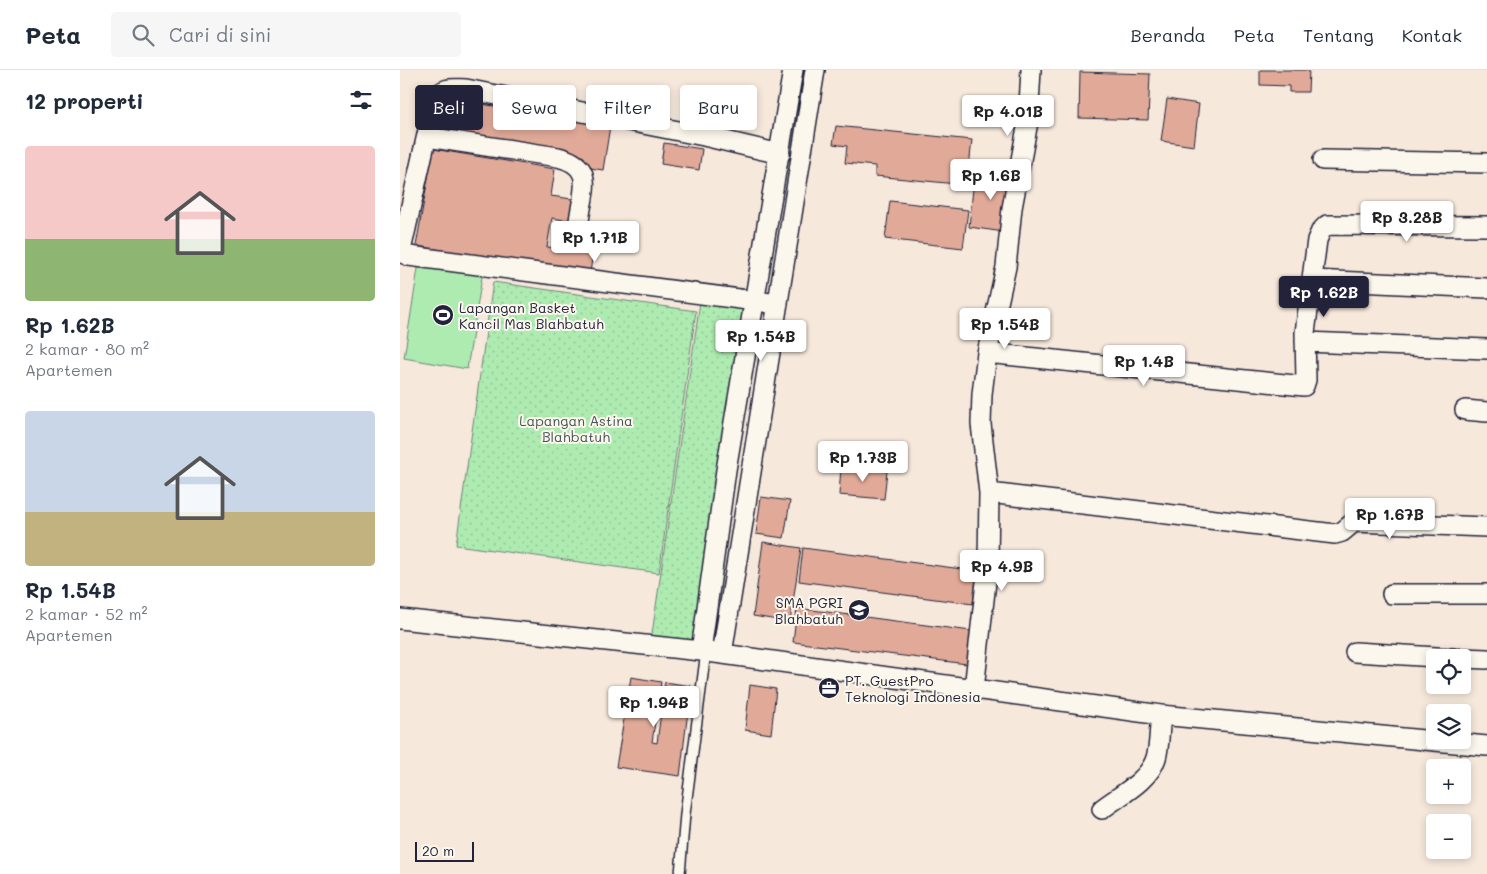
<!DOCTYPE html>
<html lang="id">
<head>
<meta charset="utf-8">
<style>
	:root { --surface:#fff; --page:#f6f6f7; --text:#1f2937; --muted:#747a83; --line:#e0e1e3; --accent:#22223b }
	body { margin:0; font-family:Mali,sans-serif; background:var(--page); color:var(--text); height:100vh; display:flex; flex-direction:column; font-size:19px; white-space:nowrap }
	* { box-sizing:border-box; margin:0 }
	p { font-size:16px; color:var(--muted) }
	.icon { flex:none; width:28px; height:28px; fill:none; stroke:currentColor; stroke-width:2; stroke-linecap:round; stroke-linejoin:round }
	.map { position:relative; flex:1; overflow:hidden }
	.sheet { display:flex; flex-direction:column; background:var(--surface); width:400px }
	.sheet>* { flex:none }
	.guide { position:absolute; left:15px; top:15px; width:475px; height:45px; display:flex; gap:10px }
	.buttons { position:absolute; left:1026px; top:579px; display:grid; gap:10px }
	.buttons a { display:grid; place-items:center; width:45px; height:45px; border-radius:5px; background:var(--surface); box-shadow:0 2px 8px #0003; font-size:25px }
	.scale { position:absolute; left:15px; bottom:12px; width:59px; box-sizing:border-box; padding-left:5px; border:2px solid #22223b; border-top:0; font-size:14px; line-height:18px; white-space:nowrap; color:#22223b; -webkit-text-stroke:4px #fbf7ec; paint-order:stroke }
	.price { position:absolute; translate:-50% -42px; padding:0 11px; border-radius:5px; background:#fff; color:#222; font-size:16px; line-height:32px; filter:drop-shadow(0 1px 2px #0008) }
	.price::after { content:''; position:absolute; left:50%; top:30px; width:15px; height:11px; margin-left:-8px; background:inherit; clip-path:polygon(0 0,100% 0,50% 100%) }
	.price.current { background:var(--accent); color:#fff }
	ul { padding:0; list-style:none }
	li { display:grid; align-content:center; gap:10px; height:265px; padding:0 25px }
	li span { display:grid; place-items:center; height:155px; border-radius:5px; color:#555 }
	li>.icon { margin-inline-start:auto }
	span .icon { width:90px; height:90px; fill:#fffc; stroke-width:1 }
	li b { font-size:21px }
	h2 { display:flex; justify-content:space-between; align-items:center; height:60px; padding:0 25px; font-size:21px }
	.tag { padding:0 18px; border-radius:5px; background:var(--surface); box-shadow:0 2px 8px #0003; font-size:18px; line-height:45px }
	.tag.current { background:var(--accent); color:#fff }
	header { display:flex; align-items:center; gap:30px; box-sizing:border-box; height:70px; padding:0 25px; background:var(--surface); border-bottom:1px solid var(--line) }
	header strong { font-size:24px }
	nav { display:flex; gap:28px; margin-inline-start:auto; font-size:18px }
	.search { width:350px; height:45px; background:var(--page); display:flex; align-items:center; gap:12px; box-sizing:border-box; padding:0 18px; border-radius:5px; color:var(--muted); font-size:19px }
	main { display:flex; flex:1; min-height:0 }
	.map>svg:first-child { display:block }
	.green { fill:#aeebb1; stroke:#688676 }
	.park { fill:url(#park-dots); stroke:#688676 }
	.building { fill:#e1aa98; stroke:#22223b }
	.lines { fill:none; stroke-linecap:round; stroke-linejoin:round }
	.lane-casing { stroke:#22223b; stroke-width:12 }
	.street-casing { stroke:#22223b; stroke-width:22 }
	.lane { stroke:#fbf7ec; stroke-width:9 }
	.street { stroke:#fbf7ec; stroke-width:19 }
	.labels { text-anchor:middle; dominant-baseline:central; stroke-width:4; stroke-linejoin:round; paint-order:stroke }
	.poi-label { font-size:14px; fill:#22223b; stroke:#fbf7ec; text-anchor:start }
	.park-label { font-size:14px; fill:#455458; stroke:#fbf7ec }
</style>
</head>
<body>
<header>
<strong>Peta</strong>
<div class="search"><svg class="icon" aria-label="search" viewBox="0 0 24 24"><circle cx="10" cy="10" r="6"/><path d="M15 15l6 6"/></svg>Cari di sini</div>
<nav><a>Beranda</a><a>Peta</a><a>Tentang</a><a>Kontak</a></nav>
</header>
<main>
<section class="sheet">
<h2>12 properti<svg class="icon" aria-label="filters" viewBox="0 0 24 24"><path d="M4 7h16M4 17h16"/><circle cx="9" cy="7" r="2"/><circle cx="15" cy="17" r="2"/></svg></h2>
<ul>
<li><span style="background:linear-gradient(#f6c9c9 60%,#8fb573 0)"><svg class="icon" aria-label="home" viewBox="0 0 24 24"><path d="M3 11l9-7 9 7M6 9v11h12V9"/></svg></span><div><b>Rp 1.62B</b><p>2 kamar · 80 m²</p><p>Apartemen</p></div></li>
<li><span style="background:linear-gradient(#c9d6e8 65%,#c2b280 0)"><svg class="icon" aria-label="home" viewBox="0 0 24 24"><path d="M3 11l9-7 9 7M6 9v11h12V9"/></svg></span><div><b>Rp 1.54B</b><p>2 kamar · 52 m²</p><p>Apartemen</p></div></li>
</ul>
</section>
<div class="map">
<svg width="1087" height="804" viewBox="0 0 1087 804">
	<defs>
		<pattern id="park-dots" width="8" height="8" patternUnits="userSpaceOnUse" patternTransform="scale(1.25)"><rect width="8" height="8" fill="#aeebb1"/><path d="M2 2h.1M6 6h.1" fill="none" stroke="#95c999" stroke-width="1.8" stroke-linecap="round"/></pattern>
	</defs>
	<rect width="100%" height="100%" fill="#f6e8db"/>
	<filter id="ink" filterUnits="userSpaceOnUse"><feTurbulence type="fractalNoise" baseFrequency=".02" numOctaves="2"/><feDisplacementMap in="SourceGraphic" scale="10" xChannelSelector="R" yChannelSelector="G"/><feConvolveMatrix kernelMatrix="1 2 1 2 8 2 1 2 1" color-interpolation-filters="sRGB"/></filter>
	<g filter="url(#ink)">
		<path class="green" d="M19,192L83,201L67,299L4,288Z"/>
		<path class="park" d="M93,212L296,241L259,503L56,475Z
			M301,225L352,232L299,576L251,571Z"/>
		<path class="building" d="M860,0H909L908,22H889V16L860,15Z
			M680,2L750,4L748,50L679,48Z
			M47,28L210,56L203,100L184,97V87L43,61Z
			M767,29L799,34L794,76L761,71Z
			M436,56L572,70L567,115L475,106V96L445,93L447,76L433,74Z
			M264,73L302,79L299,100L261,94Z
			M33,79L155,99L151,126L172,129L170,151L152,148L147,177L171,179L174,164L195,168L190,203L16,176Z
			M588,99L612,101L604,162L569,157L574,109L587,110Z
			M490,131L568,140L563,178L485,169Z
			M441,397L487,401L484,429L439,425Z
			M361,427L390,431L384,468L356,464Z
			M363,472L401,478L390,552L353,546Z
			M403,478L577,501L573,534L399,511Z
			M397,538L571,561L567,594L393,572Z
			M231,607L261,612L252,672L257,673L265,612L291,616L280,706L216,697Z
			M350,615L376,619L371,664L345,660Z"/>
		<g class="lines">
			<g class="lane-casing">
				<path id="lane" d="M280,804L285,744L306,581"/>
			</g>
			<g class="street-casing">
				<path id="street" d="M27,67L158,87C196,96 183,120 179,151
					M923,90L1087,93
					M913,210L1087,218
					M378,234L9,186L2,183V176L35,29C43,16 53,19 66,19L304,66L380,84
					M905,272L1087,279
					M587,283L904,316L906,310L905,263L917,170L921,161L927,155L1087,156
					M1065,340L1087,342
					M589,423L935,464L942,462L954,452L1087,457
					M992,524H1087
					M0,549L301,581L761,645L1087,676
					M301,581L326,400L393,0
					M955,582L1053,588
					M322,584L415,0
					M1062,588L1087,589
					M574,619L588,494L589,423L581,354L582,324L587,283L606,197L612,138L628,52L631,0
					M702,739C720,725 749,711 756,688C760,675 759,658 761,645"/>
			</g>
			<use href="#lane" class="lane"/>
			<use href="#street" class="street"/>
		</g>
	</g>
	<defs>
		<g id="stadium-disc" transform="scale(1.125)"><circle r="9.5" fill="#22223b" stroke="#fbf7ec"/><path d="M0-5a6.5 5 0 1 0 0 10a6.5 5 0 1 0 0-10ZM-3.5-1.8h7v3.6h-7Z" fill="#fff"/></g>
		<g id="school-disc" transform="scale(1.125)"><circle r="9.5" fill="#22223b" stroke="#fbf7ec"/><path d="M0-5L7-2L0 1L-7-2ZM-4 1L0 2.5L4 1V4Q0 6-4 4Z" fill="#fff"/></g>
		<g id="office-disc" transform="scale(1.125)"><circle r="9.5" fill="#22223b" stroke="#fbf7ec"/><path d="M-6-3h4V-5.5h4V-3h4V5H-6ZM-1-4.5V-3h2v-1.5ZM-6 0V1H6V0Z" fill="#fff"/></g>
	</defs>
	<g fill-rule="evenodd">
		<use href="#stadium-disc" x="43" y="245"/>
		<use href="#school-disc" x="459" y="540"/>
		<use href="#office-disc" x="429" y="618"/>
	</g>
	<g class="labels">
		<g class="poi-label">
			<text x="59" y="237">Lapangan Basket<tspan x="59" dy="16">Kancil Mas Blahbatuh</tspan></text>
			<text x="443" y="532" text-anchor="end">SMA PGRI<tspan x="443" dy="16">Blahbatuh</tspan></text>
			<text x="445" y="610">PT. GuestPro<tspan x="445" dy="16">Teknologi Indonesia</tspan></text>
		</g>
		<g class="park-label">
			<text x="176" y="350">Lapangan Astina<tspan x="176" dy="16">Blahbatuh</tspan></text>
		</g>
	</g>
</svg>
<div class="buttons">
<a><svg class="icon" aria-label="locate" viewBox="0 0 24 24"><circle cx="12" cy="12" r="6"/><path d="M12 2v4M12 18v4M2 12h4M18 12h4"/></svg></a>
<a><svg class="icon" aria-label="layers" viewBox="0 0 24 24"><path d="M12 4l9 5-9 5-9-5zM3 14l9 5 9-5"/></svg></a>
<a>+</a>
<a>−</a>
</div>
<div class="scale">20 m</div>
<b class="price" style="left:608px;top:67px">Rp 4.01B</b>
<b class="price" style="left:591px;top:131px">Rp 1.6B</b>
<b class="price" style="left:1007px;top:173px">Rp 3.28B</b>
<b class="price" style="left:195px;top:193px">Rp 1.71B</b>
<b class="price current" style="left:924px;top:248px">Rp 1.62B</b>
<b class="price" style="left:605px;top:280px">Rp 1.54B</b>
<b class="price" style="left:361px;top:292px">Rp 1.54B</b>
<b class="price" style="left:744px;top:317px">Rp 1.4B</b>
<b class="price" style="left:463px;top:413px">Rp 1.73B</b>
<b class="price" style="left:990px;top:470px">Rp 1.67B</b>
<b class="price" style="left:602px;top:522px">Rp 4.9B</b>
<b class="price" style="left:254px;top:658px">Rp 1.94B</b>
<div class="guide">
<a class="tag current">Beli</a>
<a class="tag">Sewa</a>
<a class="tag">Filter</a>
<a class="tag">Baru</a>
</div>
</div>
</main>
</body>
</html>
